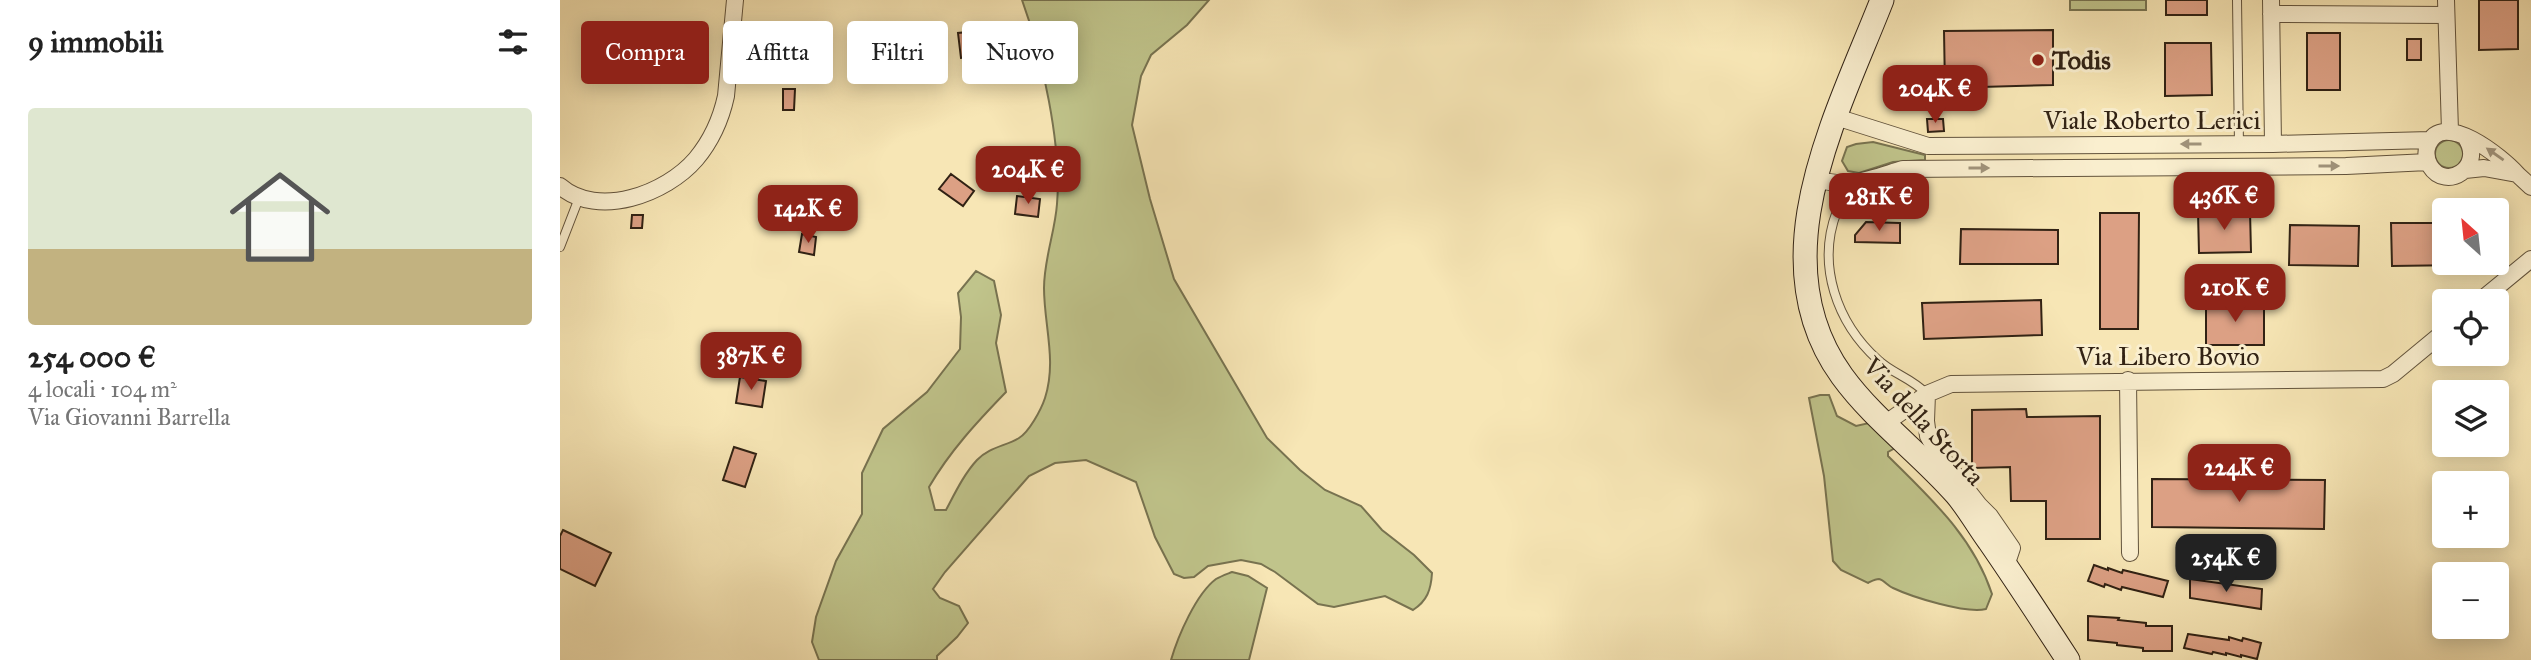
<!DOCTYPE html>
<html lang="it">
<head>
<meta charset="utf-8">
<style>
	:root { --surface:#fff; --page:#f2f2f2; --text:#222; --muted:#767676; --line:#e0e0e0; --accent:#8f2418 }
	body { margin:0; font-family:"IM FELL Great Primer",serif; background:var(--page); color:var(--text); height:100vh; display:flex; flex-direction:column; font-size:26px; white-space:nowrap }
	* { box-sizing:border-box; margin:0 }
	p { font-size:23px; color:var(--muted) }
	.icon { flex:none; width:38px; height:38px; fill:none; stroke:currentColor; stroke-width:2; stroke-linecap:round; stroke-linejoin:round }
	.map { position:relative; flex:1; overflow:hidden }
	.details { display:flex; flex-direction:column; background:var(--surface); width:560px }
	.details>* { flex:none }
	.banner { position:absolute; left:21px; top:21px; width:665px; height:63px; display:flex; gap:14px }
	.needle { width:46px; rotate:333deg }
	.tools { position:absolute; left:1872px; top:198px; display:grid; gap:14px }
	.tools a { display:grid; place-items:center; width:77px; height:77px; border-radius:7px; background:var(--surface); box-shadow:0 4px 18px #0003; font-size:35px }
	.price { position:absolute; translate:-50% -60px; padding:0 16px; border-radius:14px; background:var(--accent); color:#fff; font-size:23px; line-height:46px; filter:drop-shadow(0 2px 4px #0008) }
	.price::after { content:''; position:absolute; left:50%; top:42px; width:21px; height:16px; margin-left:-10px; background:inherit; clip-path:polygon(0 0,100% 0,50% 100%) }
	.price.active { background:#222; color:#fff }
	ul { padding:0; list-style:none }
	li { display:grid; align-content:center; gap:14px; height:371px; padding:0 28px }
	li+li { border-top:2px solid var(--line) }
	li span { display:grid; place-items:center; height:217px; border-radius:7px; color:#555 }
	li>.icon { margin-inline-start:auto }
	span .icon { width:126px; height:126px; fill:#fffc; stroke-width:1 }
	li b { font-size:30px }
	h2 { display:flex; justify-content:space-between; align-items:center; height:84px; padding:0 28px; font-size:30px }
	.pill { padding:0 24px; border-radius:7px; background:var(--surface); box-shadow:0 4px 18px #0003; font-size:24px; line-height:63px }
	.pill.active { background:var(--accent); color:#fff }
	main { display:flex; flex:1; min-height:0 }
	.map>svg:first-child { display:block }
	.green { fill:#c0c48b; stroke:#787350; stroke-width:2 }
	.building { fill:#dca084; stroke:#312214; stroke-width:2 }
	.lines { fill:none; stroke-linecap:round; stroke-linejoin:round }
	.service-casing { stroke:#62533c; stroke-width:10 }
	.minor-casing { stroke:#62533c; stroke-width:18 }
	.secondary-casing { stroke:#312214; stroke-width:25 }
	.service { stroke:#faefcf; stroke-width:8 }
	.minor { stroke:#faefcf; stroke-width:16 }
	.secondary { stroke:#faefcf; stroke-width:23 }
	.oneway { fill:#a0937b }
	.poi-dot { fill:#8f2418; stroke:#faefcf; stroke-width:2.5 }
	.labels { text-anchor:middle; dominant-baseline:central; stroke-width:6; stroke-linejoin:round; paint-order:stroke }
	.poi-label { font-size:26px; font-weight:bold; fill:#312214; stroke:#faefcf; text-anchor:start }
	.street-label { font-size:26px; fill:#312214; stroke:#faefcf }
</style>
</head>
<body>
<main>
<section class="details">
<h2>9 immobili<svg class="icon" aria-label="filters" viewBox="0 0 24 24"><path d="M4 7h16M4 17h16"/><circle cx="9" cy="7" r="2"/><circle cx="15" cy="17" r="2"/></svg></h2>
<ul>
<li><span style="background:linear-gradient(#dfe7d0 65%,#c2b280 0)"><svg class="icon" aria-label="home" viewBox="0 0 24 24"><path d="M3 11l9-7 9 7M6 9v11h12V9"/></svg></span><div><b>254 000 €</b><p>4 locali · 104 m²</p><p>Via Giovanni Barrella</p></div></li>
</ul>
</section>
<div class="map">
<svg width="1971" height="660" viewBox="0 0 1971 660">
	<rect width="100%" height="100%" fill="#f7e6b5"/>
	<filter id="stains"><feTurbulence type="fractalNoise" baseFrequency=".00286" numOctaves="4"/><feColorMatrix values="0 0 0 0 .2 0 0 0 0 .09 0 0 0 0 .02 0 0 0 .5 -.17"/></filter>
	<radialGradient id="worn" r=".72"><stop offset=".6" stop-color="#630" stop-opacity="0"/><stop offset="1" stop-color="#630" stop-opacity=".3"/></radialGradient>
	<path class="green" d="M462,0H649L627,25L591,55L581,76L572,125L590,199L614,279L707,438L740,470L765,490L801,506L822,530L854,555L872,573C871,590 867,601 853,610L825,596L774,607L758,604L715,572L701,564L681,560L648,566L634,577L624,578L614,574L595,537L576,482L526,460L495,463L469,476L385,572L373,589L380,598L399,606L408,623L397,637L377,656V660H259L252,642L256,617L276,561L302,514V473L323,429L367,392L400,349L401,317L398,293L416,271L434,281L441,315L436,343L446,392C417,422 390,451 369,487L375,510H386C395,493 404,474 417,460C429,447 446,446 459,438C469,432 481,410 485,398C497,361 484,325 484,288C484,259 495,232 497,204C502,146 482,55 462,0Z
		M1510,0H1586V10H1510Z
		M1875 154a14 14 0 1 1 28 0a14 14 0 1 1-28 0Z
		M1313,142L1365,155V160L1333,162L1299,173L1288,171L1282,161L1287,147L1296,144Z
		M1260,395H1269L1277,416L1296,426L1309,423L1335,448L1328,452V456C1370,498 1413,536 1432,594L1426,609C1406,614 1352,597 1333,588C1328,586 1324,580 1319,579C1315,579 1312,581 1308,583L1281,570L1273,561L1264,476L1249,398Z
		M672,572L688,576L707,588L689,660H611C618,636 636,594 656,579C661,576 667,574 672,572Z"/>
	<path class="building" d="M1606,0H1647V15H1606Z
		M1919,0H1958V49L1919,50Z
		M429,30L432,55L401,58L398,33Z
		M1493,30V85L1385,88L1384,31Z
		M1747,33H1780V90H1747Z
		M1847,39H1861V60H1847Z
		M1605,43H1651L1652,95L1605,96Z
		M223,89H235L234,110H223Z
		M1367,119H1383L1384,131L1368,132Z
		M391,174L414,191L403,206L379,189Z
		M457,196L480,199L478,217L455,214Z
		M1690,211L1691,252L1639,253L1638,212Z
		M1540,213H1579L1578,329H1540Z
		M72,215H83L82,228H71Z
		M1306,222L1340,223V243L1295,242V235Z
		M1831,223H1885V262H1902V265L1832,266Z
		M1730,225L1799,226L1798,266L1729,265Z
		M1401,229L1498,230V264H1400Z
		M242,234L256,237L254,255L239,252Z
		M1481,300L1482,335L1364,339L1362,303Z
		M1704,303V345H1646V304Z
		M180,377L206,381L202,407L176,403Z
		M1466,409L1467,417L1540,416V539H1486V501H1451L1450,467L1412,468V410Z
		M174,447L196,454L185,487L163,480Z
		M1592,479L1765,480L1764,529L1592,527Z
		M3,530L51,553L35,586L0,569V536Z
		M1534,565L1548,570V568L1562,573L1563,570L1608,581L1603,597L1562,587L1561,590L1545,584L1544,587L1528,581Z
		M1630,579L1702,589L1701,609L1630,598Z
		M1528,616L1559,618L1558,620L1586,623V626H1612V651H1583V648L1557,645V643L1528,640Z
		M1628,634L1669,640V637L1682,641L1683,638L1701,643L1697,659L1681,655V657L1666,653V655L1653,652L1652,654L1624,648Z"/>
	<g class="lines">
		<g class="service-casing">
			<path id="service" d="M1677,0L1679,145
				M1295,184C1289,193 1281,202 1277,211C1256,265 1277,323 1318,360C1333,374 1350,377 1367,394
				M0,247L19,198"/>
		</g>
		<g class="minor-casing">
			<path id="minor" d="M1711,0L1713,144
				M1886,0L1890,131
				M1711,14L1886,15
				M1276,117L1368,146L1713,144L1870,140
				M1905,170L1924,168L1957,174C1943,158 1882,108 1868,145C1865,153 1866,159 1870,166C1886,192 1925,167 1906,138
				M1957,174L1971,187
				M1256,179C1289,189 1310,179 1343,169L1786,166L1868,162
				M0,186C38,219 106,194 136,159C151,141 161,119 166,96L175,0
				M1920,301L1971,259
				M1568,380L1570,553
				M1367,394L1366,421L1368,436L1375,449L1419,505L1430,516L1452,548L1446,566
				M1326,423L1367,394L1391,384L1823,379L1833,374L1885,331"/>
		</g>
		<g class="secondary-casing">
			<path id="secondary" d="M1322,0C1277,115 1198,260 1282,376C1314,420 1360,453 1396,494C1408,508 1418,526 1429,541C1456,580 1482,620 1508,660"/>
		</g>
		<use href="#service" class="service"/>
		<use href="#minor" class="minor"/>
		<use href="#secondary" class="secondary"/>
	</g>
	<defs><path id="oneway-solid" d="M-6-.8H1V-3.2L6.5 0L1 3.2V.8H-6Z" transform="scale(1.75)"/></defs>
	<g class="oneway">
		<use href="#oneway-solid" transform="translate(1631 144) rotate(-180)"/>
		<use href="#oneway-solid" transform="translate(1935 154) rotate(-145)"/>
		<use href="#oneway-solid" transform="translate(1769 166)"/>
		<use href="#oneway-solid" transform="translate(1419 168)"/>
	</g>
	<circle class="poi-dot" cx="1478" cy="60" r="7"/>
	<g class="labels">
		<g class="poi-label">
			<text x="1492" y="60">Todis</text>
		</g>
		<g class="street-label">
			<text x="1592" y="120">Viale Roberto Lerici</text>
			<text x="1608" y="356">Via Libero Bovio</text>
			<text transform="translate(1364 421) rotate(47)">Via della Storta</text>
		</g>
	</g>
	<rect width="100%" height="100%" filter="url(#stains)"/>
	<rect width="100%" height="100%" fill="url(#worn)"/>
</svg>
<div class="tools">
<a><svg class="needle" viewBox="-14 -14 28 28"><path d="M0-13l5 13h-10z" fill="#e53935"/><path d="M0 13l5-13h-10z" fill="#767676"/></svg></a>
<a><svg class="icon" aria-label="locate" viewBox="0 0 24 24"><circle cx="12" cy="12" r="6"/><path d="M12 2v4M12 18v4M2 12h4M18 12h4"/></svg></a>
<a><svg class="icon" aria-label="layers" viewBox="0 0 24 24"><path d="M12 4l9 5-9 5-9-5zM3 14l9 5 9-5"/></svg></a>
<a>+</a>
<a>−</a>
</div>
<b class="price" style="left:1375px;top:125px">204K €</b>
<b class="price" style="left:468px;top:206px">204K €</b>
<b class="price" style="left:1664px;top:232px">436K €</b>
<b class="price" style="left:1319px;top:233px">281K €</b>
<b class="price" style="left:248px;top:245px">142K €</b>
<b class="price" style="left:1675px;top:324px">210K €</b>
<b class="price" style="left:191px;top:392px">387K €</b>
<b class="price" style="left:1679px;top:504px">224K €</b>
<b class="price active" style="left:1666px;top:594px">254K €</b>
<div class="banner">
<a class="pill active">Compra</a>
<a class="pill">Affitta</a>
<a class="pill">Filtri</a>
<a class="pill">Nuovo</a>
</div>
</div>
</main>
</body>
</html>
